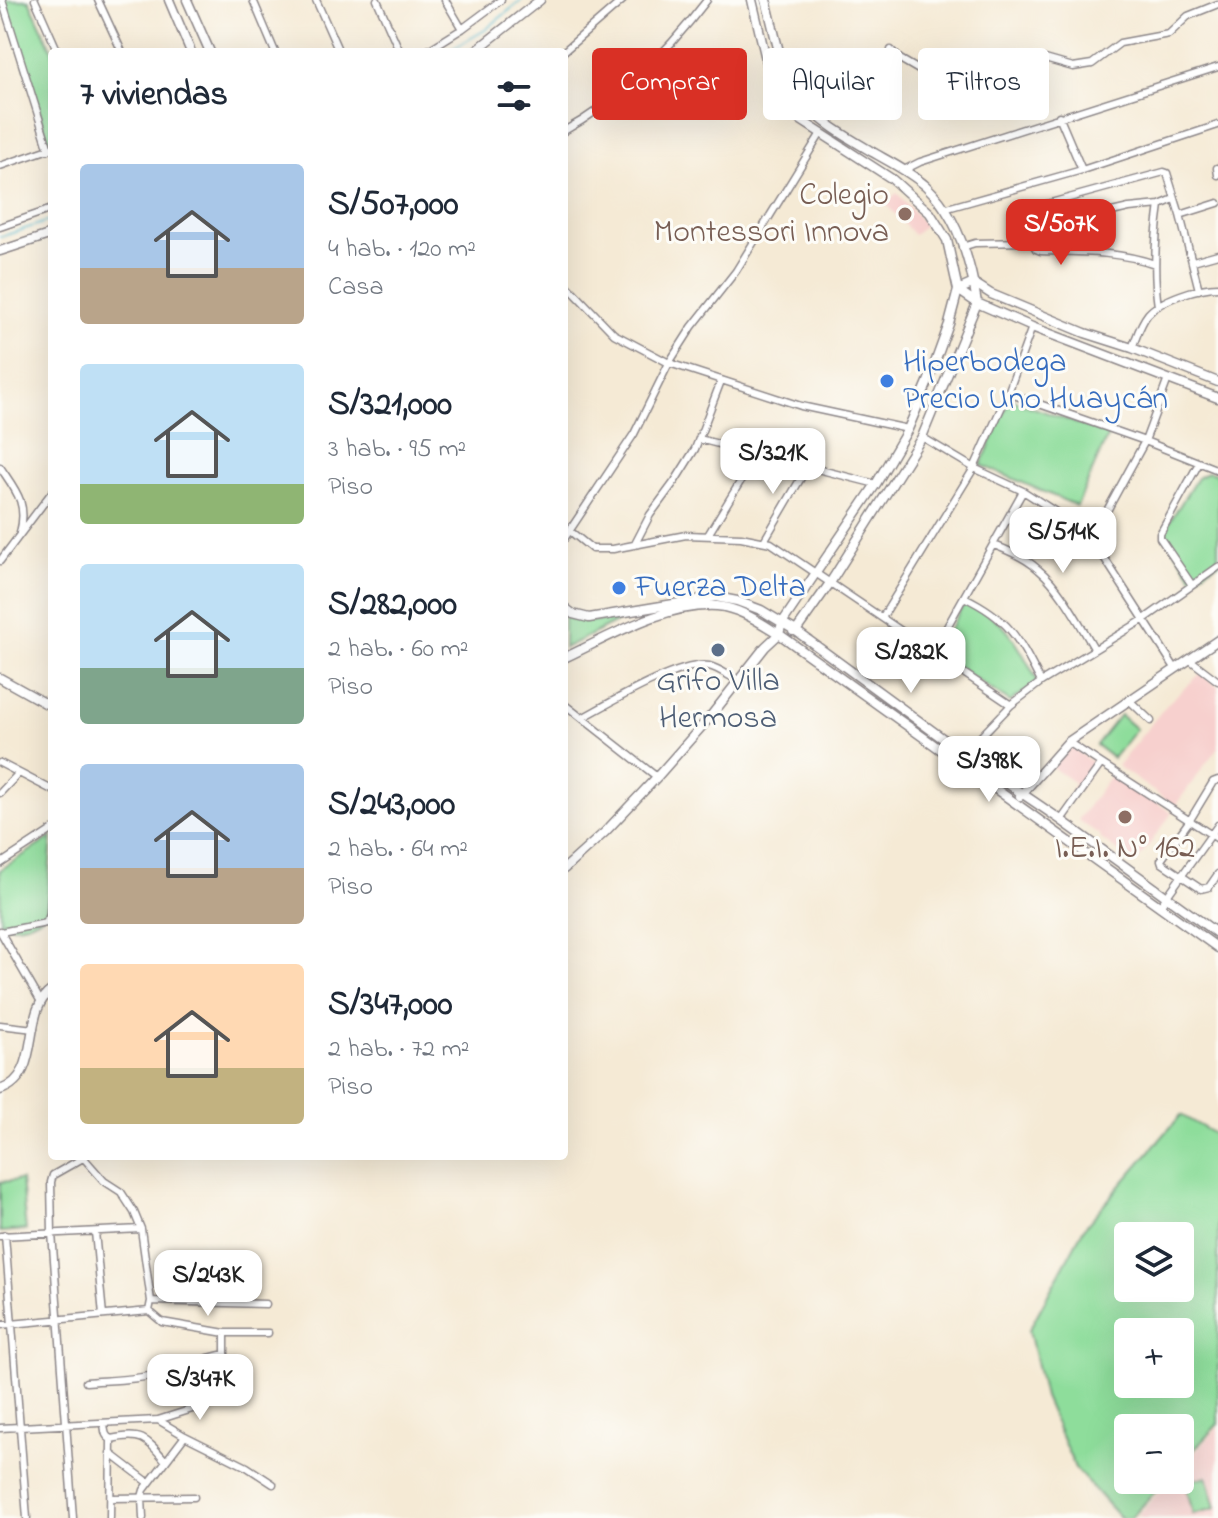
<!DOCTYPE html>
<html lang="es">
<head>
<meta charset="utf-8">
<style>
	:root { --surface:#fff; --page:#f6f6f7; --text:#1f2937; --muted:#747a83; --accent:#d93025 }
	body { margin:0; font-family:"Indie Flower",sans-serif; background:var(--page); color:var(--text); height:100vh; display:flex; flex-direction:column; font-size:30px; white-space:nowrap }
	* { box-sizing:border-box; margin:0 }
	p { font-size:26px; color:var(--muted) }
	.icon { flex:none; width:44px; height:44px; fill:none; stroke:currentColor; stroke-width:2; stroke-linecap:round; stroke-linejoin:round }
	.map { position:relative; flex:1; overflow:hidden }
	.side { position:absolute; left:48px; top:48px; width:520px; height:1112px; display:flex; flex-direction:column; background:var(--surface); border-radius:8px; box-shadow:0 8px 32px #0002 }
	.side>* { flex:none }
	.guide { position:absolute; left:592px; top:48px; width:506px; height:72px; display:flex; gap:16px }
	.controls { position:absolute; left:1114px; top:1222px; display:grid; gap:16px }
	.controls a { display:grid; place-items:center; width:80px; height:80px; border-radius:8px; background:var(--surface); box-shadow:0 8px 32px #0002; font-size:40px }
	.price { position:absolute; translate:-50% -68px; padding:0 18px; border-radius:16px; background:#fff; color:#222; font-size:26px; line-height:52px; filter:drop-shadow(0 2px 4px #0008) }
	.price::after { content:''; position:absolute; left:50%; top:48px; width:24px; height:18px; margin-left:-12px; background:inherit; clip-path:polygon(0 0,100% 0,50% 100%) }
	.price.on { background:var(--accent); color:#fff }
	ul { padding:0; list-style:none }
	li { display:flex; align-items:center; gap:24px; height:200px; padding:0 32px }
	li span { display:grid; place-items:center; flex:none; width:224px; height:160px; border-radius:8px; color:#555 }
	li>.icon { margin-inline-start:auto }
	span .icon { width:96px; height:96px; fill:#fffc; stroke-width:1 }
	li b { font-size:34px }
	h2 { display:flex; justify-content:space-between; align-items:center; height:96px; padding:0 32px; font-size:34px }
	.pill { padding:0 28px; border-radius:8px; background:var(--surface); box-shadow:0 8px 32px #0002; font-size:28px; line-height:72px }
	.pill.on { background:var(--accent); color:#fff }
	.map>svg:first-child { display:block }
	.built { fill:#f7d0ce }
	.green { fill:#8edd9b; stroke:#58806b; stroke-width:2; fill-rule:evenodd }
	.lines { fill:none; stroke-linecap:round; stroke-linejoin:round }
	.stream { stroke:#4fb7cd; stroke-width:2 }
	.street-casing { stroke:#8c8688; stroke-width:9 }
	.secondary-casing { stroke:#8c8688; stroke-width:11 }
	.street { stroke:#fff; stroke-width:6 }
	.secondary { stroke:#fff; stroke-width:8 }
	.education-dot { fill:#8d6e63; stroke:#fdfcf7; stroke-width:3 }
	.shop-dot { fill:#3f7fe0; stroke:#fdfcf7; stroke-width:3 }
	.service-dot { fill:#5c6f8a; stroke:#fdfcf7; stroke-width:3 }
	.labels { text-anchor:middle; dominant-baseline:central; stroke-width:6; stroke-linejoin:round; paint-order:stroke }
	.education-label { font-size:32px; fill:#785e54; stroke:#fdfcf7; text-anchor:end }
	.shop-label { font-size:32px; fill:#366cbe; stroke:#fdfcf7; text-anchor:start }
	.service-label { font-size:32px; fill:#4e5e75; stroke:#fdfcf7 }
</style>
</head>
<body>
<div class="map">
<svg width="1218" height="1518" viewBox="0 0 1218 1518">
	<rect width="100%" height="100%" fill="#fdfcf7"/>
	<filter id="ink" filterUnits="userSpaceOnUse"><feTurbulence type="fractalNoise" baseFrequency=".0125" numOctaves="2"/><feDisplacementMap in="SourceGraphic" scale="16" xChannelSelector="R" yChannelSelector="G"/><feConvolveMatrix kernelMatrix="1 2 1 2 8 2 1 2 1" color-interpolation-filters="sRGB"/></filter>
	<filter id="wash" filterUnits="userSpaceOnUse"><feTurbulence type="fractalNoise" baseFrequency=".006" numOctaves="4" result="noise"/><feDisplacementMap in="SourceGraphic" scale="32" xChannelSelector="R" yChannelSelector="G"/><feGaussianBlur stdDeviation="1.8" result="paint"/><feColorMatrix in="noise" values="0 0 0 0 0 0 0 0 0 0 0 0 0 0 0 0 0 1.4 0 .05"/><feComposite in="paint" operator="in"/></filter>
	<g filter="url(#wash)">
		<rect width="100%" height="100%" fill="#f5ead5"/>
		<path class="built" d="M897,193L925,225L914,235L885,203Z
			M1200,674L1218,686V747L1175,806L1117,766L1169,702Z
			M1071,747L1096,765L1074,792L1071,790L1075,783L1051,767Z
			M1112,773L1172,813L1136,863L1099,838L1100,835L1078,820Z
			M1218,1427V1518H1141L1138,1515L1170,1480H1180V1469Z"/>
		<path class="green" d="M5,0H29L53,52L52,145L50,146Z
			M1010,399L1108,435L1077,506L981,465Z
			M1208,472L1218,474V563L1193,578L1167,537L1165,529L1197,478Z
			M965,602C972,606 981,609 988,614C1012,628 1025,658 1038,682L1010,702L936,652Z
			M564,616C584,625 606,620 627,617L564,648Z
			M1120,715L1136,729L1113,758L1096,745Z
			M52,837L46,912C37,923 14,930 1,923L0,870Z
			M1181,1115L1218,1136V1424L1180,1465V1428H1128V1480H1166L1131,1518H1120L1075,1468L1044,1397L1029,1330L1084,1228ZM1128,1236H1180V1288H1128ZM1128,1332H1180V1384H1128Z
			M21,1180L26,1230L0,1232V1182Z
			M1207,1476L1216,1508L1193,1514L1185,1482Z"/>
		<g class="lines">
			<path class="stream" d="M447,52L485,30L522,0
				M0,237L52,220"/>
		</g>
	</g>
	<g filter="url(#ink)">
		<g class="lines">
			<g class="street-casing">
				<path id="street" d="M2,0L49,150
					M35,0L58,52
					M98,0L122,52
					M253,0L275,52
					M316,0L339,52
					M377,0L400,52
					M445,0L462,29
					M891,50L900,59L941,83L959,87H983L1006,81L1034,61L1045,59L1073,67L1092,64L1120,43L1169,34L1188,16L1218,4
					M425,52L462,29L501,0
					M563,52L623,0
					M1059,116L1082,170
					M564,131C621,100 668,51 707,0
					M0,166L52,148
					M1217,168L1218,175
					M904,170L920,162L1218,67
					M944,209L1082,170L1218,125
					M1180,215L1218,203
					M0,227L52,209
					M1030,231L1129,208L1160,205L1174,199
					M962,247L975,243L1032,242
					M1193,261L1218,254
					M1155,264C1118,251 1079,252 1041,251L1036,249L1032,242L1025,210L1164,172L1167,173L1180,215L1199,290
					M564,282L614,334L669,363L801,406L908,429
					M1158,306C1153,272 1155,239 1160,205
					M1132,348C1137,336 1140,324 1148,314C1161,299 1199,287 1218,287
					M1008,393L1145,441L1218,470
					M922,437L974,468L1023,491L1056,512L1081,532L1105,559L1175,668
					M699,439L876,484
					M0,467C16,491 28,503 20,533
					M570,531L592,549H613L686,535L741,537L771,543L1011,705
					M708,535L757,454
					M564,539L634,434L669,363L692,327L736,271L821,133
					M764,541L808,466
					M635,544L650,515L675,481L695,449L721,381
					M994,545C1010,551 1026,558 1039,570C1061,588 1079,623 1094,648
					M1105,559L1101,534L1103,518L1145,441L1168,379
					M0,561L52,492
					M1192,585L1160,538V534L1199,463
					M964,597C1010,619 1019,639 1041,682
					M882,618L974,468L1008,393L1032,327
					M933,652L1023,491
					M1189,659L1218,681
					M1130,701L1151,721
					M564,704L657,777
					M582,718C608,704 681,660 709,666C718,668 729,676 737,680
					M1068,742L1218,839
					M964,754L1011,705L1041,682L1143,620L1218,567
					M0,763L52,790
					M1218,780L1213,782L1190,820L1161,860L1162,863L1201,889L1209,887L1218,874
					M0,793L19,773
					M1061,820L1101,764
					M0,864L52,830
					M1160,906L1218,825
					M0,931L41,1002
					M1,932L46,923L50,915L52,883
					M0,1025L34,1029
					M82,1156L104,1181L121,1192L134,1212L141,1229L151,1301L149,1311
					M95,1232L103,1315
					M5,1235L27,1518
					M0,1236L141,1229
					M151,1301L266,1304
					M0,1325L149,1311L162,1322L225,1333H268
					M86,1382C111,1380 138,1380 163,1373C184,1367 203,1358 225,1354
					M158,1420L233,1396L225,1354V1333
					M104,1423C105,1430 104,1436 111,1439L110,1518
					M0,1428L158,1420L185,1436L247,1467L273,1484
					M111,1439C141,1432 146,1438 165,1460
					M110,1453L148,1482
					M111,1498L194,1497
					M73,1518L52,1233L51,1182L53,1175L83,1158
					M143,1518L142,1497L144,1490L185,1436"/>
			</g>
			<g class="secondary-casing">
				<path id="secondary" d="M169,0L191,52
					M187,0L210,52
					M766,0C775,32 781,78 804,103C821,122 847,137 869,150C888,161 909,171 926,186C957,215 971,263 977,303
					M474,52L540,0
					M0,251L52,234
					M958,290L977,303L1032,327L1218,398
					M958,290L974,283L991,294L1085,333L1132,348L1218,382
					M564,607L573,614L589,618L716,597L737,601L761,610L796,631L964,754L1061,820L1218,934
					M793,631H796L830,583L922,437L977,303
					M564,658C609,637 665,603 717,606C740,608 759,622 779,634L1218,948
					M0,678L52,707
					M1020,796L1068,742L1218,640
					M564,869L605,832L657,777L710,717L765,647L779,634L782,623L876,484L908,429L928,382L949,324L958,290L947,240L930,213L892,179L796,117L781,100L770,76L752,0
					M0,1090C44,1076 20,1011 52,990"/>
			</g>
			<use href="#street" class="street"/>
			<use href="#secondary" class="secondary"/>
		</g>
	</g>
	<g class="education-dot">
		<circle cx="905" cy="214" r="8"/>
		<circle cx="1125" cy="817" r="8"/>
	</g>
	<g class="shop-dot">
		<circle cx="887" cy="381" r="8"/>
		<circle cx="619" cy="588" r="8"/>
	</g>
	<circle class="service-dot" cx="718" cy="650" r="8"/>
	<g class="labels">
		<g class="education-label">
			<text x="889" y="196">Colegio<tspan x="889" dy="37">Montessori Innova</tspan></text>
			<text x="1125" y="849" text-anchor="middle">I.E.I. N° 162</text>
		</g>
		<g class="shop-label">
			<text x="903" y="363">Hiperbodega<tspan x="903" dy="37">Precio Uno Huaycán</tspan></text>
			<text x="635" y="588">Fuerza Delta</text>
		</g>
		<g class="service-label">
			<text x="718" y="682">Grifo Villa<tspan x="718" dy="37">Hermosa</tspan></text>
		</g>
	</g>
</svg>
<div class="controls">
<a><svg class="icon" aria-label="layers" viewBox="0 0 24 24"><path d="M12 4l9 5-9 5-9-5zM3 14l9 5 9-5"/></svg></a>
<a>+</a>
<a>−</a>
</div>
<b class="price on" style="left:1061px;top:267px">S/507K</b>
<b class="price" style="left:773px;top:496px">S/321K</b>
<b class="price" style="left:1063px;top:575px">S/514K</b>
<b class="price" style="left:911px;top:695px">S/282K</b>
<b class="price" style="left:989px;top:804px">S/398K</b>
<b class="price" style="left:208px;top:1318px">S/243K</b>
<b class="price" style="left:200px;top:1422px">S/347K</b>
<div class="guide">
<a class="pill on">Comprar</a>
<a class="pill">Alquilar</a>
<a class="pill">Filtros</a>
</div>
<section class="side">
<h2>7 viviendas<svg class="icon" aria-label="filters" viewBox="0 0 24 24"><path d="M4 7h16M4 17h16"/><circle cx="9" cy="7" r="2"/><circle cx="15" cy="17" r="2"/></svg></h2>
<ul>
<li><span style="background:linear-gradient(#a9c7e8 65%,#b9a48a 0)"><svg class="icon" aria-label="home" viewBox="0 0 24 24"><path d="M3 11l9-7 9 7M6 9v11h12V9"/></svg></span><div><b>S/507,000</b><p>4 hab. · 120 m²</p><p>Casa</p></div></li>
<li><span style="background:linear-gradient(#bfe0f5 75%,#8fb573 0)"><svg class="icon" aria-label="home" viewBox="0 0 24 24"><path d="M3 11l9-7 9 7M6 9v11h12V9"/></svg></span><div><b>S/321,000</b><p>3 hab. · 95 m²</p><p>Piso</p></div></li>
<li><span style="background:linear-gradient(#bfe0f5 65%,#7fa58c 0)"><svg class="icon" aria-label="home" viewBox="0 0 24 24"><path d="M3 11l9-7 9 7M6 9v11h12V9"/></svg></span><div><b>S/282,000</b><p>2 hab. · 60 m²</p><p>Piso</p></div></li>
<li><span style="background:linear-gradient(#a9c7e8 65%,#b9a48a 0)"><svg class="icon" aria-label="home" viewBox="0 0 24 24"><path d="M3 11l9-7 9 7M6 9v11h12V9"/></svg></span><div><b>S/243,000</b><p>2 hab. · 64 m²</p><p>Piso</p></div></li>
<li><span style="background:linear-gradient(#ffd9b3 65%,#c2b280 0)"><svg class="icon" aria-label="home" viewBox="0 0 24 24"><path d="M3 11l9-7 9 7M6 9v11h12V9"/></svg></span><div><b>S/347,000</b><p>2 hab. · 72 m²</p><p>Piso</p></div></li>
</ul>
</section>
</div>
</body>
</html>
